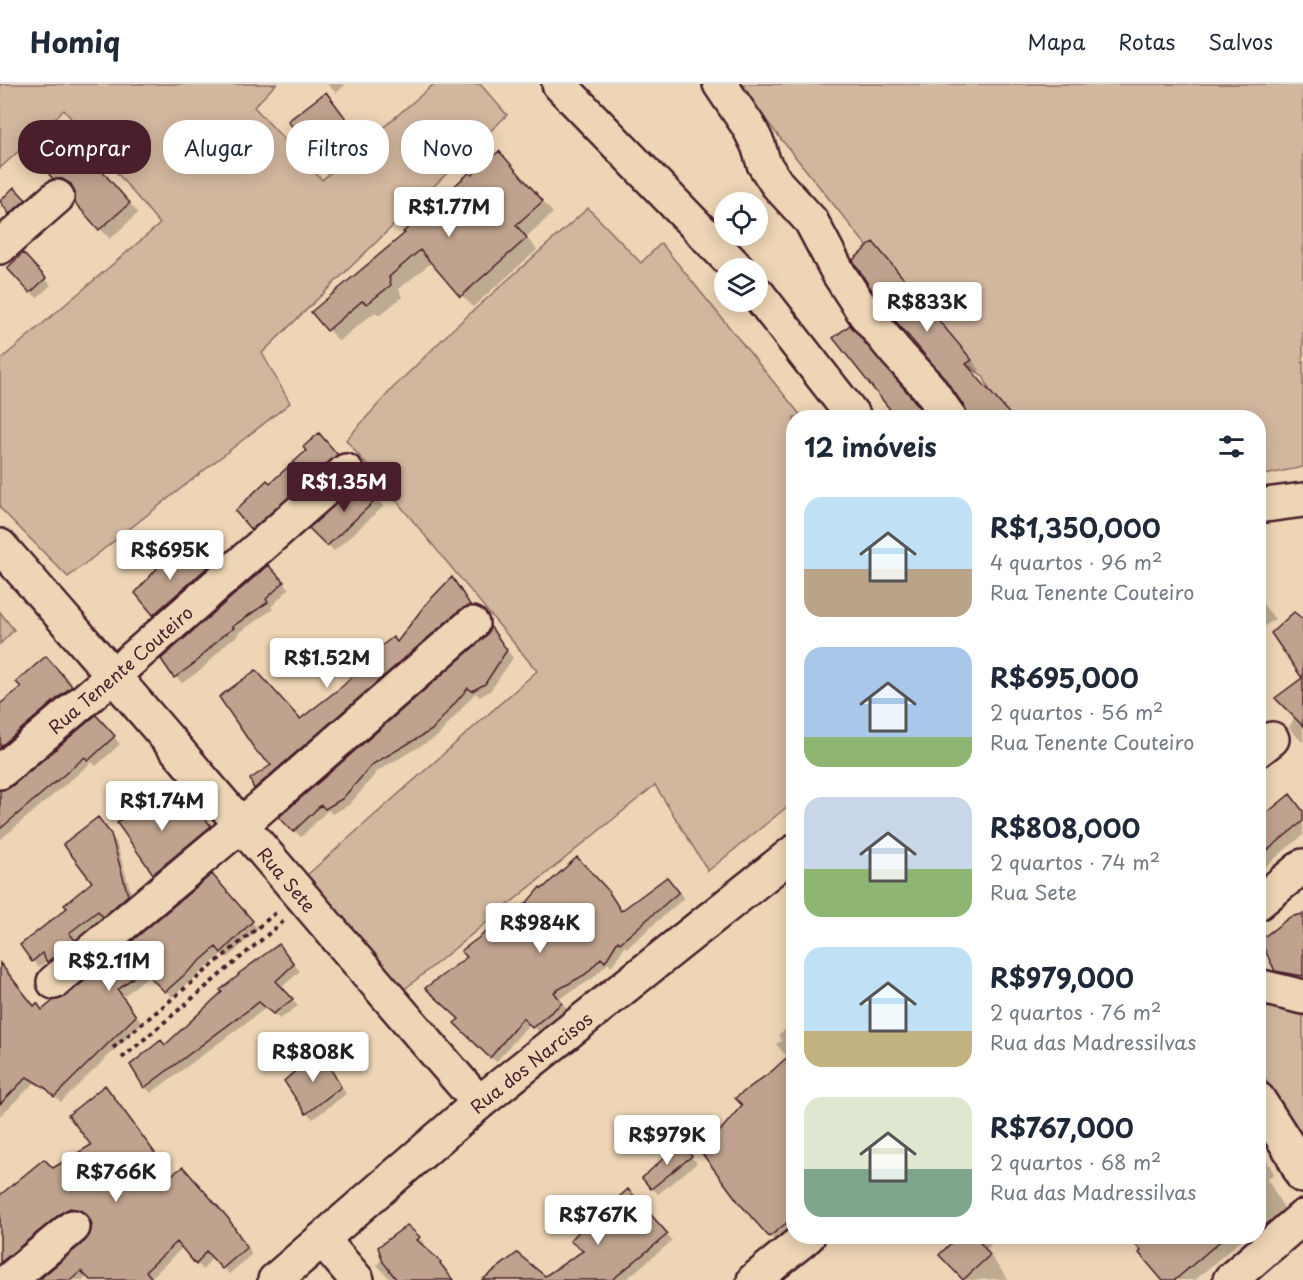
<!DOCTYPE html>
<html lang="pt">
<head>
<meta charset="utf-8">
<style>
	:root { --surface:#fff; --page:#f2f2f3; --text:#1f2937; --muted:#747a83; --line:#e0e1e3; --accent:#4a1f2b }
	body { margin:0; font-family:"Playpen Sans",sans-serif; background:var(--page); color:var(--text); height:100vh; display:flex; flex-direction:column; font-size:22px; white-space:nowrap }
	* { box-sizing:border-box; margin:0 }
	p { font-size:20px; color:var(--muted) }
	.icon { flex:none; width:33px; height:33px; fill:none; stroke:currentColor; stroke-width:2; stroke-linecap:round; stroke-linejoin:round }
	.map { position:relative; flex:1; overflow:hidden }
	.details { position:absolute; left:786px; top:326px; width:480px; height:834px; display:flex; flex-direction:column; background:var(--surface); border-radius:24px; box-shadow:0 3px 15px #0003 }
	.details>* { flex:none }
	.banner { position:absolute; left:18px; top:36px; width:570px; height:54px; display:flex; gap:12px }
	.buttons { position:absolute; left:714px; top:108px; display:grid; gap:12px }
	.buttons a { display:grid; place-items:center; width:54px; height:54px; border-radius:50%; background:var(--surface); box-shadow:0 3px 15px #0003; font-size:30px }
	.price { position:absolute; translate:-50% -51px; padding:0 14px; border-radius:6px; background:#fff; color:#222; font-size:20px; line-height:39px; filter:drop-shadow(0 2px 3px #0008) }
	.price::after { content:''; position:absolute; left:50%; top:36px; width:18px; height:14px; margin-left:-9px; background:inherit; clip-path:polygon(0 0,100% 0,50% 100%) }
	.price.active { background:var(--accent); color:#fff }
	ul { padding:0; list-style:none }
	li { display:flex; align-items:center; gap:18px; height:150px; padding:0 18px }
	li span { display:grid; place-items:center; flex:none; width:168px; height:120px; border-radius:18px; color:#555 }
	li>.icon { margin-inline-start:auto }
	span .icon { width:72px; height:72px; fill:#fffc; stroke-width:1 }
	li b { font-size:26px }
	h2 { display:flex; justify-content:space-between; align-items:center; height:72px; padding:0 18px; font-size:26px }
	.pill { padding:0 21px; border-radius:24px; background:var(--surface); box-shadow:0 3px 15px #0003; font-size:21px; line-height:54px }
	.pill.active { background:var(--accent); color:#fff }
	header { display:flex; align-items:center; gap:36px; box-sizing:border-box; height:84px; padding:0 30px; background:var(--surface); border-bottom:2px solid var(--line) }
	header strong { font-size:28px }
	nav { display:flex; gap:33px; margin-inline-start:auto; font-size:21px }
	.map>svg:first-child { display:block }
	.green { fill:#d2b79f; stroke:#8e6b65; stroke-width:1.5 }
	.shadow { fill:#0003 }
	.building { fill:#bfa38e; stroke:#4a1f2b; stroke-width:1.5 }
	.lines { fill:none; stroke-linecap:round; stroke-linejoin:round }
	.minor-casing { stroke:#4a1f2b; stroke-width:38 }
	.major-casing { stroke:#4a1f2b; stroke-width:38 }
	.path { stroke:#4a1f2b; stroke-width:4; stroke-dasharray:4.5 4.5; stroke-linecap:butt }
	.minor { stroke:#edd5b5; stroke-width:33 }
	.major { stroke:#edd5b5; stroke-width:33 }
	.labels { text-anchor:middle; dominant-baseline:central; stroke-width:6; stroke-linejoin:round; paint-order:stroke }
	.street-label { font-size:18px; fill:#4a1f2b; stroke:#edd5b5 }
</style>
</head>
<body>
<header>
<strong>Homiq</strong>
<nav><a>Mapa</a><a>Rotas</a><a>Salvos</a></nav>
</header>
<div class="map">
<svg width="1303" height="1196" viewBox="0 0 1303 1196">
	<rect width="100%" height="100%" fill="#edd5b5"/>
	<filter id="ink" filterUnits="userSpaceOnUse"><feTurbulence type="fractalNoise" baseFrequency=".0167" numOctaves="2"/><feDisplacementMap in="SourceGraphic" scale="12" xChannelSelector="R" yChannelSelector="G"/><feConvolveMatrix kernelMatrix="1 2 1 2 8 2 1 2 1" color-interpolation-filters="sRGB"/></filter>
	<g filter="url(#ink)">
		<path class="green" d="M0,0H276L254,23L322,96L434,0H480L507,31L262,269L290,319L68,493L0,424V276L160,140L64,26L0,84Z
			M737,0H1303V383L1259,392L1258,333H1003L983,292L955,272Z
			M588,124L641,179L661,159L802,333H794L793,718L708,787L655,701L395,913L306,792L537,587L346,356L392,305L454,244Z
			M0,528L14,546L0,560Z
			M1258,912L1292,920L1303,933V1058L1259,984Z"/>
		<path class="shadow" d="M327,0H346L336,9Z
			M326,10L362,54L348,65L355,76L339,89L331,81L327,84L317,74L290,38Z
			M75,56L138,129L110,155L76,119L75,105L65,104L54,94Z
			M511,81L553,129L526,153L537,166L473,223L432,178L399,205L402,213L380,231L375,228L339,257L328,246Z
			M14,105L27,119L13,131L1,118Z
			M883,170L980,286L975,291L1011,333H971L969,331Z
			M30,178L51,201L37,214L31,208Z
			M859,252L923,326L928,333H898L835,255Z
			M325,357L343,378L258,451L252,445L270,401Z
			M361,399L384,422L334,467L311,444Z
			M196,471L215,489L161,537L137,509Z
			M268,483L289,505L271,523L273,525L237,550L239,551L228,558L201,586L182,599L176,593Z
			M452,495L476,528L262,710L255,704L252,695L273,681L301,637L397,560Z
			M1258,514L1275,535L1258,547Z
			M491,545L513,574L491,606L480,613L475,609L438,652L379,686L349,721L332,730L328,726L301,753L281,733L486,555Z
			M52,580L77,609L0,675V620Z
			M1303,595V659L1289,644L1295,632Z
			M102,639L120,660L96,682L92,678L0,756V708L12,704Z
			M196,724L216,749L160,796L119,740L168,738Z
			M1303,727V751L1261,786L1270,799L1258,808V738Z
			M104,741L116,758L134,818L110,838L105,833L75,856L80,863L55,883L48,876L39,883L33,877L69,824L94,798Z
			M577,775L613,813L623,828L673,801L684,814L627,864L625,862L611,883L608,879L592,895L559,915L567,925L539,948L530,939L496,978L457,939L461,936L513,837L542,807Z
			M218,798L258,845L228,874L223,869L172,913L149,891L123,913L142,939L61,1018L53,1010L34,999L0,1032V888L35,923L43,927L67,914Z
			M1303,832V900L1286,896L1276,886Z
			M285,869L300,887L281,904L298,922L280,935L266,924L151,1009L145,1003L165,963Z
			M794,939V1131L786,1136L793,1145L776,1158L770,1152L715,1056L788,974L776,960L782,957L778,951Z
			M320,968L326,974L346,1010L313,1035L307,1029Z
			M1258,1059L1274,1090L1267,1095L1285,1126L1258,1147Z
			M679,1062L697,1079L658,1110L652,1104Z
			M53,1085L172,1093L233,1142L249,1164L251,1171L229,1190L213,1172L203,1186L183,1163L151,1194L152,1196H92L88,1192L83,1196H41L86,1158L92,1151L93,1140L90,1134L87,1131L76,1130L0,1192V1113Z
			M634,1113L672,1157L625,1196H574L585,1168L586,1144Z
			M407,1143L425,1160L422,1163L446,1185L445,1186L453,1196H391L377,1181Z
			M959,1152H990L994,1157L986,1166L1008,1195L965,1196L941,1171Z
			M1130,1152H1246L1195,1196H1164Z"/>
		<path class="building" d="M326,8L353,44L339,55L347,66L328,80L322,71L316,75L288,37Z
			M65,45L130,119L99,146L75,119V109L71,100L62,95H53L34,72Z
			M499,67L543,117L516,141L527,154L460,213L420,166L389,193L391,201L367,220L362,217L327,247L311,228L405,149L403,148L469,89L472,91Z
			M14,103L26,116L9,130L0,117Z
			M873,158L972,276L966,280L1012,333L968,332L964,322L943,292L880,219L855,180L853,176Z
			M23,169L46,194L30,209L7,184Z
			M850,241L913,315L925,332L896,333L833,254Z
			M319,349L338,371L251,446L235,427L267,396L270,399L306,367L303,363Z
			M361,397L378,414L327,462L309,444Z
			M196,470L210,481L153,531L135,509L161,480Z
			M268,481L284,498L266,515L268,518L232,543L234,544L222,552L195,579L174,594L161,575Z
			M452,493L471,522L460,526L254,705L250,695L271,681L256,667L219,613L256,586L300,635L344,601L375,567L393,553L397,558L425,521Z
			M1294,528L1303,535V642L1275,614L1302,594L1271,549Z
			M490,542L507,566L485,600L472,607L468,604L432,646L373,680L342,715L325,725L321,721L293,748L279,733L484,554Z
			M46,572L72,602L0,663V620L21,603L16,598Z
			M96,631L115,652L88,677L85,673L0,745V706L12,702Z
			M1290,710L1303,727V737L1258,774V736Z
			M148,713L168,736L190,716L211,742L153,790L117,739Z
			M98,733L111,750L128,811L103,833L98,827L69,849L75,856L47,878L42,869L32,878L20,861L67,824L64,821L92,798L63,760Z
			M577,773L607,805L621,827L667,793L679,808L620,859L618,857L605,878L601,874L586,890L554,908L562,919L532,944L523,934L490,974L454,939L459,935L425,904L467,873L461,867L509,831L513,835L540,803L542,805Z
			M212,790L253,837L221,869L216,863L165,908L142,886L118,906L136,932L54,1013L47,1005L27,993L0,1020V879L34,922L37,919L42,926L54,916L66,912Z
			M1303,830V892L1275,887L1260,856L1290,833Z
			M279,860L294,880L276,897L293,915L273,930L259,918L144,1004L130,981L161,956L165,961L222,908L220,906L239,891L238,890Z
			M320,966L341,1003L306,1030L284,997Z
			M794,967V1133L769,1153L740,1120L698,1064L712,1052L714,1054L742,1021L735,1014L772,987Z
			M105,1001L171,1091L183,1083L228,1134L243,1157L246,1164L222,1185L206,1167L196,1181L177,1158L146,1187L153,1196H90L81,1187L71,1196H43L41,1194L85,1157L90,1150L92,1140L88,1132L80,1126L70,1124L61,1129L0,1179V1111L44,1075L53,1084L91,1061L68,1031Z
			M679,1060L692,1072L651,1105L642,1094Z
			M628,1105L668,1150L612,1196H482L517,1169L545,1192L583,1167L570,1157L585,1141L586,1142Z
			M407,1141L420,1153L417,1156L441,1178L440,1179L453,1196H397L383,1178L378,1163Z
			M958,1152H975L990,1171L963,1196L939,1171Z
			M1128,1152H1226L1175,1196H1162L1139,1169L1141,1167Z"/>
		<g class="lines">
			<g class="minor-casing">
				<g id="minor">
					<path d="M720,0L749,43L758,61L764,80L777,100L811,137L839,190L865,230L896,268L928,303L949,333"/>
					<path d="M0,163L57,113"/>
					<path id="s1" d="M0,462C162,645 319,834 479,1019"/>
					<path d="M1258,666L1272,655"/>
					<path id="s2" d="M0,688L114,591L346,387"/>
					<path d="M1258,819L1303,782"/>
					<path d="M54,898L241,741L472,540"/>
					<path d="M323,1156L357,1196"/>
					<path d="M9,1196L73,1143"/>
					<path id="s3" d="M275,1196L479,1019L794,768"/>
					<path d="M754,1196L808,1152"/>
					<path d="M1230,1196L1303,1133"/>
				</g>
			</g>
			<g class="major-casing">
				<path id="major" d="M559,0L737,184
					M758,210L854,333
					M1258,422L1303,416
					M1258,902L1303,913
					M1258,1015L1291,1067L1303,1092"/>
			</g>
			<path class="path" d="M113,964L279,826
				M122,974L286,835"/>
			<use href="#minor" class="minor"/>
			<use href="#major" class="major"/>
		</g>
	</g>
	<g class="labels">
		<g class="street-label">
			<text stroke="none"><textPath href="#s2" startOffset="158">Rua Tenente Couteiro</textPath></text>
			<text stroke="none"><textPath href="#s1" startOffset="440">Rua Sete</textPath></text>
			<text stroke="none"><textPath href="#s3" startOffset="336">Rua dos Narcisos</textPath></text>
		</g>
	</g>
</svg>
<div class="buttons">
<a><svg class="icon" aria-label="locate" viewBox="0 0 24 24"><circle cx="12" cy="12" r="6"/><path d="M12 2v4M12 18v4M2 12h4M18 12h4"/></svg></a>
<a><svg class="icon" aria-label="layers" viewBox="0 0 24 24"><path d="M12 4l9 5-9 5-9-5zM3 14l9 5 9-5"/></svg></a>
</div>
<b class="price" style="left:449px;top:154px">R$1.77M</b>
<b class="price" style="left:927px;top:249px">R$833K</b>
<b class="price active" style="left:344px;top:429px">R$1.35M</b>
<b class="price" style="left:170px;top:497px">R$695K</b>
<b class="price" style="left:327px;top:605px">R$1.52M</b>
<b class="price" style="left:162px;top:748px">R$1.74M</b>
<b class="price" style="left:540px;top:870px">R$984K</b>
<b class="price" style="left:109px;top:908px">R$2.11M</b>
<b class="price" style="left:313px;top:999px">R$808K</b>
<b class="price" style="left:667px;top:1082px">R$979K</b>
<b class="price" style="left:116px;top:1119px">R$766K</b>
<b class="price" style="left:598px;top:1162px">R$767K</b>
<div class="banner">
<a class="pill active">Comprar</a>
<a class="pill">Alugar</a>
<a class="pill">Filtros</a>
<a class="pill">Novo</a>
</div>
<section class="details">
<h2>12 imóveis<svg class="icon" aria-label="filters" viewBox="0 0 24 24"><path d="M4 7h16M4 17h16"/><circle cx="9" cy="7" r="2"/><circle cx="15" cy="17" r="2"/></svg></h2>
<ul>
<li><span style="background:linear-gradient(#bfe0f5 60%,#b9a48a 0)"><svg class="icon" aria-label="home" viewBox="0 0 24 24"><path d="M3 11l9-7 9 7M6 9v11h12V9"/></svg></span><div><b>R$1,350,000</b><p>4 quartos · 96 m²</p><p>Rua Tenente Couteiro</p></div></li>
<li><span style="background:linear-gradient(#a9c7e8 75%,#8fb573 0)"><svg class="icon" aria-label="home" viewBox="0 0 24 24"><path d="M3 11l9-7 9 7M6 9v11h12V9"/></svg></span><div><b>R$695,000</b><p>2 quartos · 56 m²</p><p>Rua Tenente Couteiro</p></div></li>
<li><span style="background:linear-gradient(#c9d6e8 60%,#8fb573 0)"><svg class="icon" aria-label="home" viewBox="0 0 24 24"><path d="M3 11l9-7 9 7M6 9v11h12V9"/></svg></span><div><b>R$808,000</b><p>2 quartos · 74 m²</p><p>Rua Sete</p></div></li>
<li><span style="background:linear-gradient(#bfe0f5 70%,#c2b280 0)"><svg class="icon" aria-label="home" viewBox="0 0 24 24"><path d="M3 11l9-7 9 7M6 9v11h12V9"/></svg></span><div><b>R$979,000</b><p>2 quartos · 76 m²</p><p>Rua das Madressilvas</p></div></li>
<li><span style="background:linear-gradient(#dfe7d0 60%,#7fa58c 0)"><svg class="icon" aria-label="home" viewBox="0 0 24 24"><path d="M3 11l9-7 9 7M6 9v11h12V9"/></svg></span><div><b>R$767,000</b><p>2 quartos · 68 m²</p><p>Rua das Madressilvas</p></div></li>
</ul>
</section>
</div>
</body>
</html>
